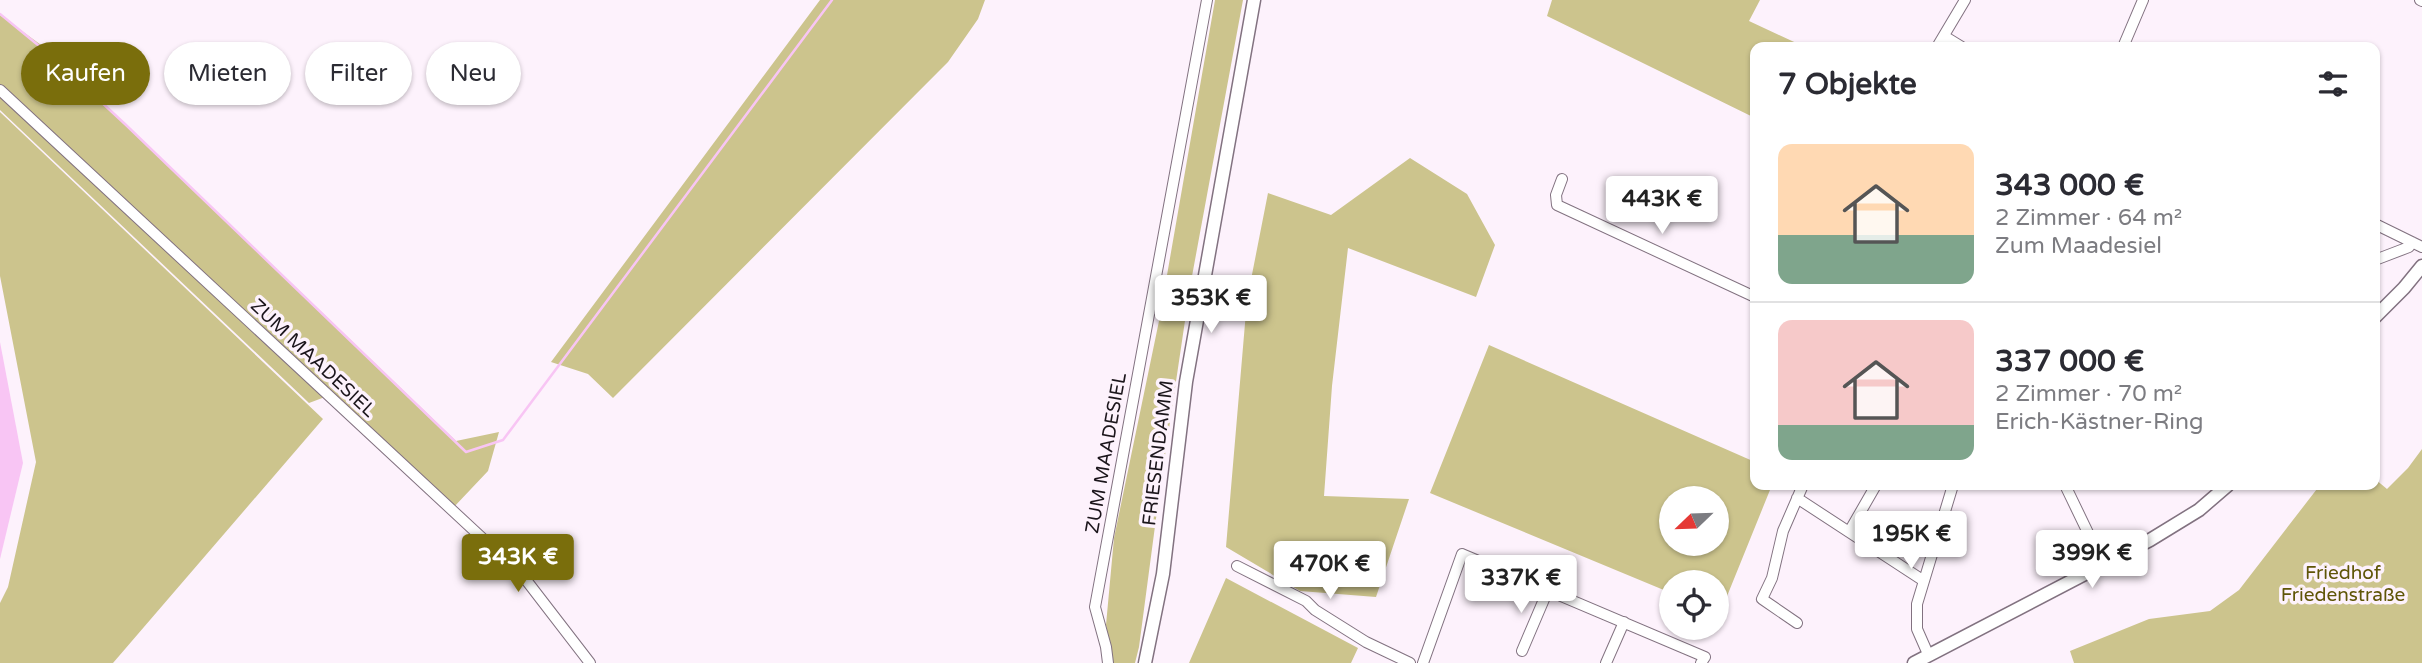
<!DOCTYPE html>
<html lang="de">
<head>
<meta charset="utf-8">
<style>
	:root { --surface:#fff; --page:#f7f7f7; --text:#2b2b33; --muted:#7c7c81; --line:#e1e1e2; --accent:#7a6e0c }
	body { margin:0; font-family:"Varela Round",sans-serif; background:var(--page); color:var(--text); height:100vh; display:flex; flex-direction:column; font-size:26px; white-space:nowrap }
	* { box-sizing:border-box; margin:0 }
	p { font-size:23px; color:var(--muted) }
	.icon { flex:none; width:38px; height:38px; fill:none; stroke:currentColor; stroke-width:2; stroke-linecap:round; stroke-linejoin:round }
	.map { position:relative; flex:1; overflow:hidden }
	.sheet { position:absolute; left:1750px; top:42px; width:630px; height:448px; display:flex; flex-direction:column; background:var(--surface); border-radius:14px; box-shadow:0 2px 5px #0004 }
	.sheet>* { flex:none }
	.banner { position:absolute; left:21px; top:42px; width:665px; height:63px; display:flex; gap:14px }
	.needle { width:46px; rotate:247deg }
	.fabs { position:absolute; left:1659px; top:486px; display:grid; gap:14px }
	.fabs a { display:grid; place-items:center; width:70px; height:70px; border-radius:50%; background:var(--surface); box-shadow:0 2px 5px #0004; font-size:35px }
	.price { position:absolute; translate:-50% -60px; padding:0 16px; border-radius:7px; background:#fff; color:#222; font-size:23px; line-height:46px; filter:drop-shadow(0 2px 4px #0008) }
	.price::after { content:''; position:absolute; left:50%; top:42px; width:21px; height:16px; margin-left:-10px; background:inherit; clip-path:polygon(0 0,100% 0,50% 100%) }
	.price.active { background:var(--accent); color:#fff }
	ul { padding:0; list-style:none }
	li { display:flex; align-items:center; gap:21px; height:175px; padding:0 28px }
	li+li { border-top:2px solid var(--line) }
	li span { display:grid; place-items:center; flex:none; width:196px; height:140px; border-radius:14px; color:#555 }
	li>.icon { margin-inline-start:auto }
	span .icon { width:84px; height:84px; fill:#fffc; stroke-width:1 }
	li b { font-size:30px }
	h2 { display:flex; justify-content:space-between; align-items:center; height:84px; padding:0 28px; font-size:30px }
	.chip { padding:0 24px; border-radius:32px; background:var(--surface); box-shadow:0 2px 5px #0004; font-size:24px; line-height:63px }
	.chip.active { background:var(--accent); color:#fff }
	.map>svg:first-child { display:block }
	.green { fill:#ccc48d; fill-rule:evenodd }
	.water { fill:#f8c5f4 }
	.lines { fill:none; stroke-linecap:round; stroke-linejoin:round }
	.stream { stroke:#f8c5f4; stroke-width:2.5 }
	.minor-casing { stroke:#827280; stroke-width:12 }
	.major-casing { stroke:#827280; stroke-width:15 }
	.minor { stroke:#fff; stroke-width:10 }
	.major { stroke:#fff; stroke-width:12 }
	.labels { text-anchor:middle; dominant-baseline:central; stroke-width:7; stroke-linejoin:round; paint-order:stroke }
	.street-label { font-size:19px; fill:#1b151b; stroke:#fdf2fc }
	.park-label { font-size:19px; fill:#5f5507; stroke:#fdf2fc }
</style>
</head>
<body>
<div class="map">
<svg width="2422" height="663" viewBox="0 0 2422 663">
	<rect width="100%" height="100%" fill="#fdf2fc"/>
	<path class="green" d="M820,0H985L978,19L948,62L613,398L588,374L551,362Z
		M1215,0H1243L1190,287L1159,496L1139,647L1135,663H1113L1106,625L1114,538L1159,321Z
		M1552,0H1760L1749,21L1805,47H1755V118L1547,16Z
		M0,15L48,50L456,441L499,432L488,471L453,508L333,394L309,403L0,110Z
		M0,112L323,419L113,663H0V603L8,587L36,462L0,276Z
		M1410,158L1467,194L1495,245L1476,297L1348,248L1332,386L1324,496L1409,499L1376,597L1300,591L1226,547L1247,300L1268,193L1331,215Z
		M1489,345L1755,462V485H1772L1719,616L1717,615V583H1671V593L1430,493ZM1671,499H1717V544H1671Z
		M2422,449V663H2074L2070,651L2149,619L2210,611L2239,590L2320,485H2375V479L2387,489L2408,468Z
		M1226,578L1358,648L1351,663H1189Z"/>
	<path class="water" d="M0,342L23,463L0,559Z"/>
	<g class="lines">
		<path class="stream" d="M0,14L55,59L126,125L466,452L503,440L832,0"/>
		<g class="minor-casing">
			<path id="minor" d="M2420,0L2422,1
				M1944,36L1962,47
				M1937,47L1965,0
				M2123,47L2143,0
				M0,90L523,576L590,663
				M1562,179L1556,195L1557,205L1755,297
				M2375,224L2422,247
				M2375,260L2409,247L2412,242
				M2065,485L2104,566
				M1797,498L1924,581
				M1849,532L1876,485
				M1237,566L1306,601L1315,610L1366,642L1410,663
				M1797,623L1762,599L1772,578L1783,531L1803,485
				M1522,651L1548,590
				M1928,654L1917,629V604L1953,485
				M1108,663L1106,647L1095,607L1207,0
				M1423,663L1462,554L1705,657L1701,663
				M1606,663L1624,622"/>
		</g>
		<g class="major-casing">
			<path id="major" d="M2375,317L2404,288L2422,266
				M1145,663L1163,574L1186,382L1254,0
				M1914,663L2150,540L2199,510L2228,485"/>
		</g>
		<use href="#minor" class="minor"/>
		<use href="#major" class="major"/>
	</g>
	<g class="labels">
		<g class="street-label">
			<text transform="translate(313 358) rotate(43)">ZUM MAADESIEL</text>
			<text transform="translate(1106 453) rotate(-80)">ZUM MAADESIEL</text>
			<text transform="translate(1158 453) rotate(-83)">FRIESENDAMM</text>
		</g>
		<g class="park-label">
			<text x="2343" y="573">Friedhof<tspan x="2343" dy="22">Friedenstraße</tspan></text>
		</g>
	</g>
</svg>
<div class="fabs">
<a><svg class="needle" viewBox="-14 -14 28 28"><path d="M0-13l5 13h-10z" fill="#e53935"/><path d="M0 13l5-13h-10z" fill="#7c7c81"/></svg></a>
<a><svg class="icon" aria-label="locate" viewBox="0 0 24 24"><circle cx="12" cy="12" r="6"/><path d="M12 2v4M12 18v4M2 12h4M18 12h4"/></svg></a>
</div>
<b class="price" style="left:1662px;top:236px">443K €</b>
<b class="price" style="left:1211px;top:335px">353K €</b>
<b class="price" style="left:1911px;top:571px">195K €</b>
<b class="price" style="left:2092px;top:590px">399K €</b>
<b class="price active" style="left:518px;top:594px">343K €</b>
<b class="price" style="left:1330px;top:601px">470K €</b>
<b class="price" style="left:1521px;top:615px">337K €</b>
<div class="banner">
<a class="chip active">Kaufen</a>
<a class="chip">Mieten</a>
<a class="chip">Filter</a>
<a class="chip">Neu</a>
</div>
<section class="sheet">
<h2>7 Objekte<svg class="icon" aria-label="filters" viewBox="0 0 24 24"><path d="M4 7h16M4 17h16"/><circle cx="9" cy="7" r="2"/><circle cx="15" cy="17" r="2"/></svg></h2>
<ul>
<li><span style="background:linear-gradient(#ffd9b3 65%,#7fa58c 0)"><svg class="icon" aria-label="home" viewBox="0 0 24 24"><path d="M3 11l9-7 9 7M6 9v11h12V9"/></svg></span><div><b>343 000 €</b><p>2 Zimmer · 64 m²</p><p>Zum Maadesiel</p></div></li>
<li><span style="background:linear-gradient(#f6c9c9 75%,#7fa58c 0)"><svg class="icon" aria-label="home" viewBox="0 0 24 24"><path d="M3 11l9-7 9 7M6 9v11h12V9"/></svg></span><div><b>337 000 €</b><p>2 Zimmer · 70 m²</p><p>Erich-Kästner-Ring</p></div></li>
</ul>
</section>
</div>
</body>
</html>
